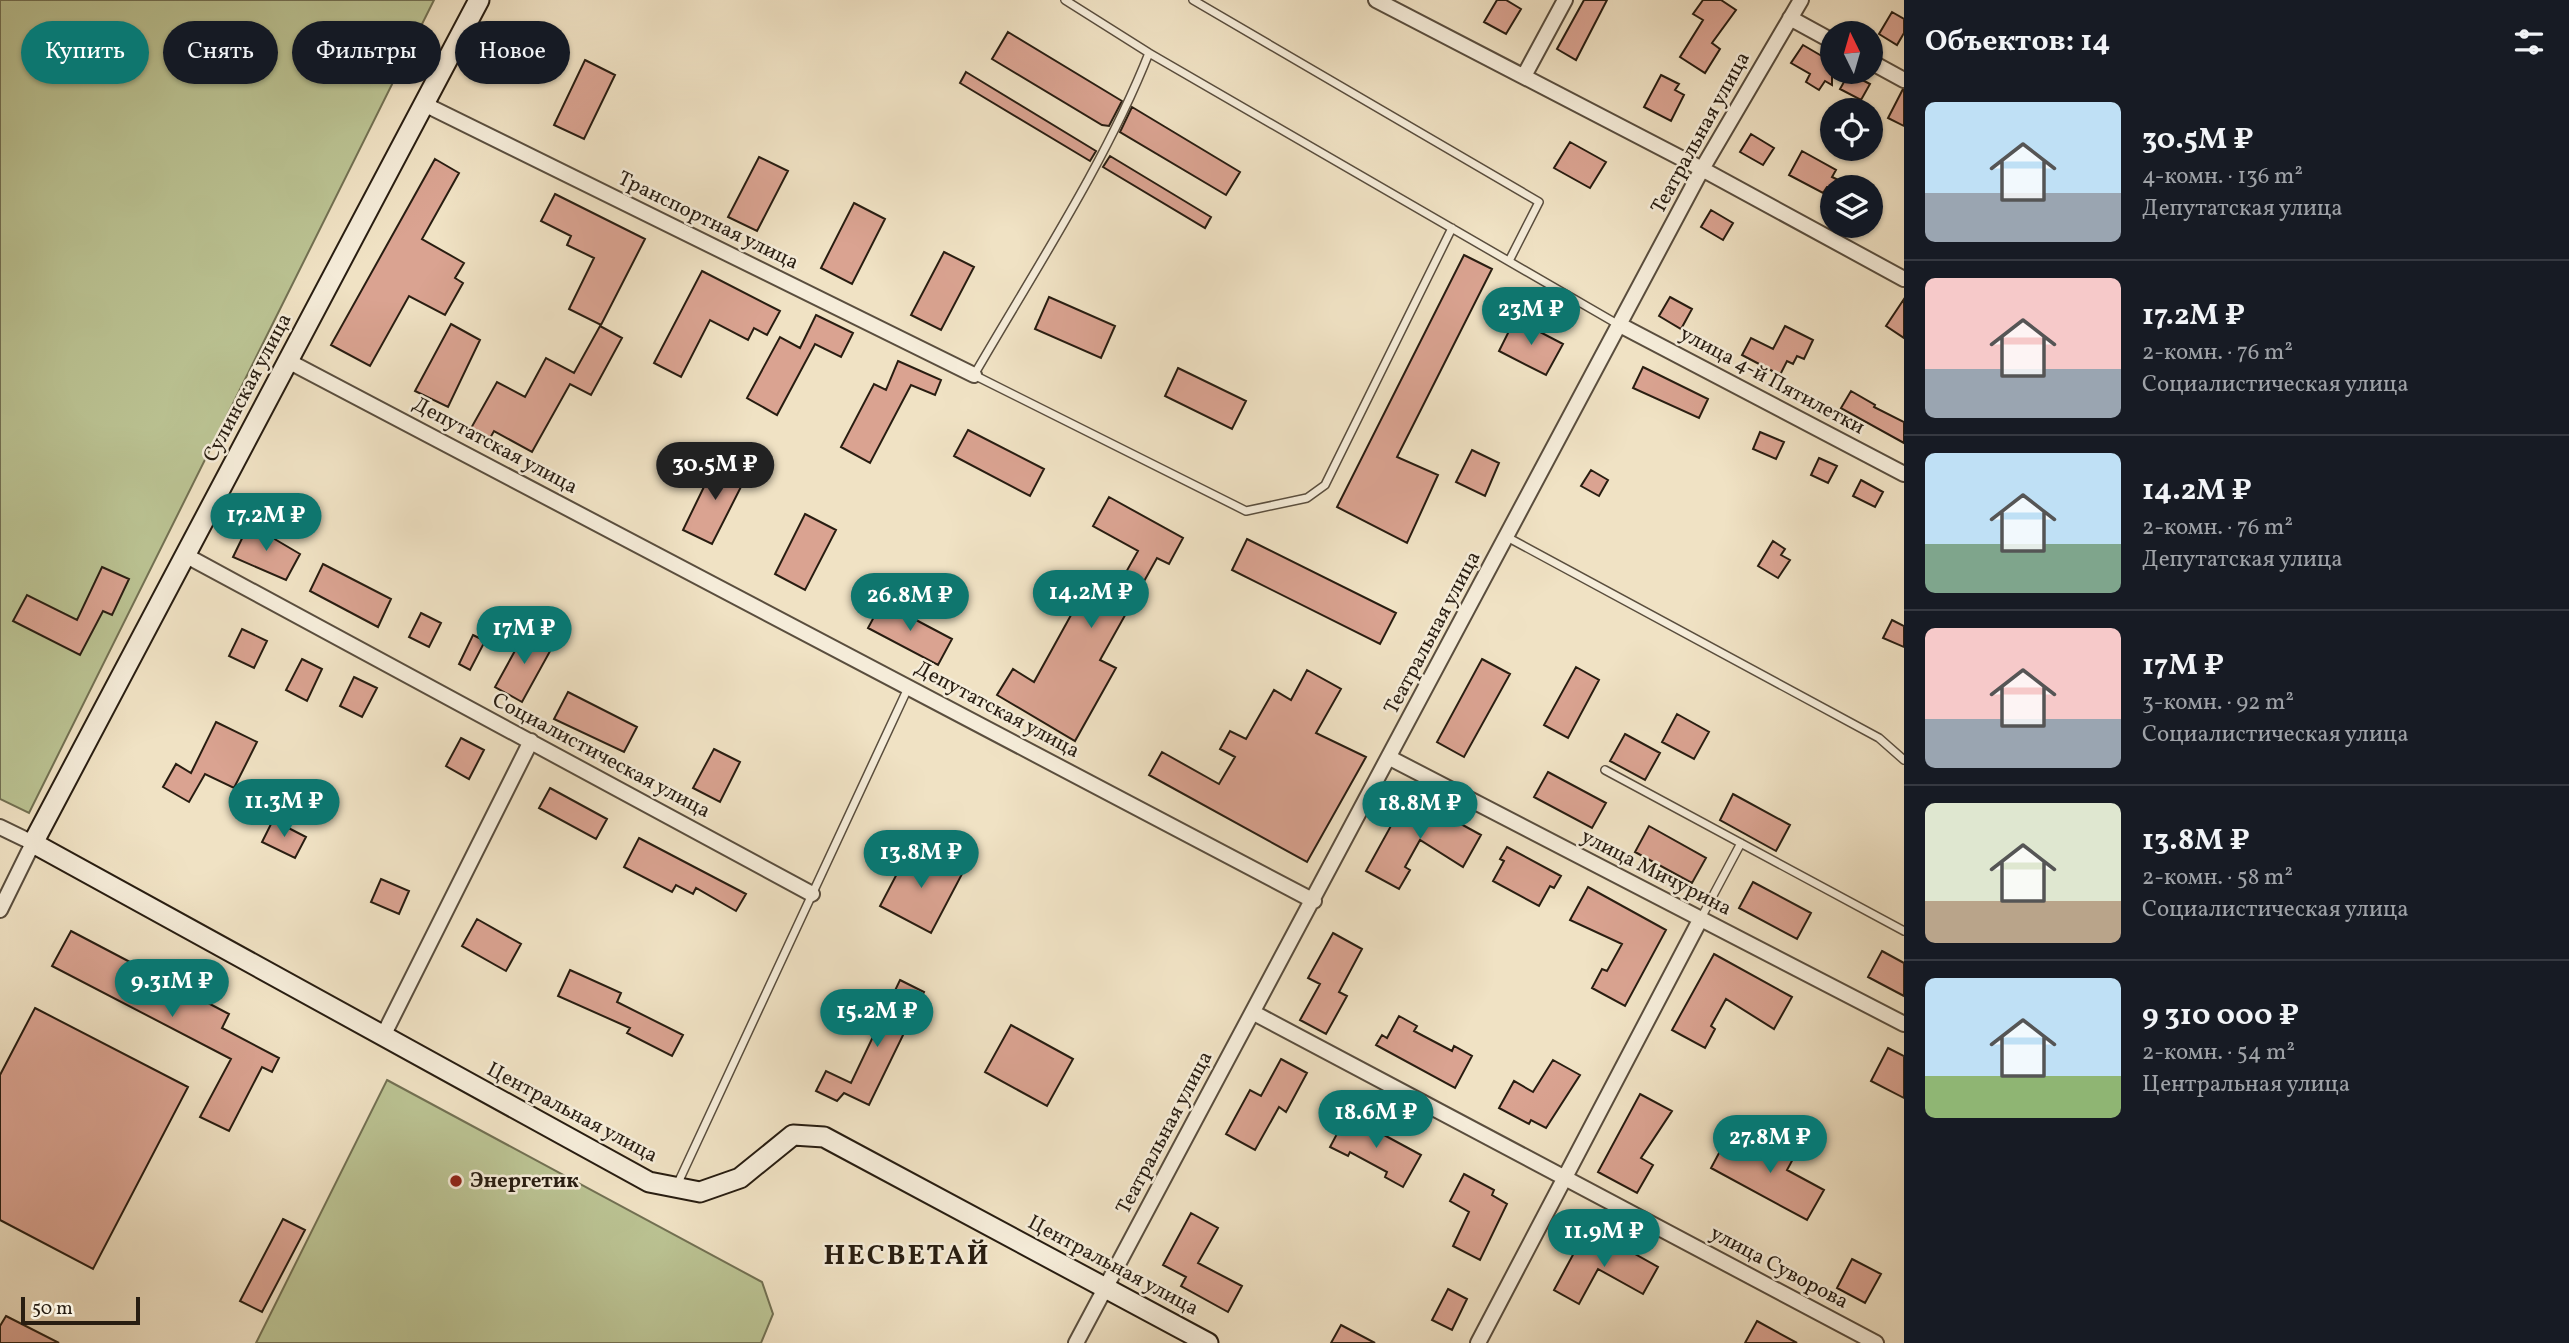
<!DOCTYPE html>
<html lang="ru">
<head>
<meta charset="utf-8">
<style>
	:root { --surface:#171b24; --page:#242831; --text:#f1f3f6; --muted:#9ea1a6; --line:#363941; --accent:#0f766e }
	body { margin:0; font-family:Vollkorn,serif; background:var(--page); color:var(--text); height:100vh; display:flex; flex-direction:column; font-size:26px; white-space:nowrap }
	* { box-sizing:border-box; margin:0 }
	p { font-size:23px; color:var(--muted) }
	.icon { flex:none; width:38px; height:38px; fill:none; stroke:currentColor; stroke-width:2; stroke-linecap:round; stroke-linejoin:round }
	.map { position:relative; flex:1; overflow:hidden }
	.side { display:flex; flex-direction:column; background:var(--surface); width:665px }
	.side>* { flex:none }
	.banner { position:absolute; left:21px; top:21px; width:665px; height:63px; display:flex; gap:14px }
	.needle { width:46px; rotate:355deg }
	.tools { position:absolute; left:1820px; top:21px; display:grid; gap:14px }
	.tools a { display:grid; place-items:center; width:63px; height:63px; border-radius:50%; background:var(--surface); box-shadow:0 2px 5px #0004; font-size:35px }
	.scale { position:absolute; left:21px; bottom:18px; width:119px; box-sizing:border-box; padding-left:7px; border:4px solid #281d11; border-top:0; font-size:19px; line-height:24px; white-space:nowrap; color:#281d11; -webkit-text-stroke:5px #f5ecd9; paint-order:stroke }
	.price { position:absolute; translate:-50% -60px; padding:0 16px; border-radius:24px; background:var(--accent); color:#fff; font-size:23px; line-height:46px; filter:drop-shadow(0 2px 4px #0008) }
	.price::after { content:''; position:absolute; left:50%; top:42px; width:21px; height:16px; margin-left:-10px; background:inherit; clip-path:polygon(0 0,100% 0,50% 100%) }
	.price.active { background:#222; color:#fff }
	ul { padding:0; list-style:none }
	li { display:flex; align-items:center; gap:21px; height:175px; padding:0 21px }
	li+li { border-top:2px solid var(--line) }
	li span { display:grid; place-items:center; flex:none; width:196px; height:140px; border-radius:10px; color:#555 }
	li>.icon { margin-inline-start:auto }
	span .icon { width:84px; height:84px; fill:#fffc; stroke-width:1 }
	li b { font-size:30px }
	h2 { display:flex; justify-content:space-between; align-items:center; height:84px; padding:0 21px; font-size:30px }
	.tag { padding:0 24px; border-radius:32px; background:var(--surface); box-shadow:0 2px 5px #0004; font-size:24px; line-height:63px }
	.tag.active { background:var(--accent); color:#fff }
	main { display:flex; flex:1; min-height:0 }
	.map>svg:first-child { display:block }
	.green { fill:#bbc393; stroke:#727052; stroke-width:2 }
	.building { fill:#daa391; stroke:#281d11; stroke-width:2 }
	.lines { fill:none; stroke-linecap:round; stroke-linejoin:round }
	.lane-casing { stroke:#5a4e3e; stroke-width:10 }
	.street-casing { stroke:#5a4e3e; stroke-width:18 }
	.secondary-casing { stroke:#281d11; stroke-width:23 }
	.lane { stroke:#f5ecd9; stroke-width:7 }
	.street { stroke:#f5ecd9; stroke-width:14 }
	.secondary { stroke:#f5ecd9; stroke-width:19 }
	.poi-dot { fill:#8f2418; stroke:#f5ecd9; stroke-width:2.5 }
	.labels { text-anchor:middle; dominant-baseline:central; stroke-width:5; stroke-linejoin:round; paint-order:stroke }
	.street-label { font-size:21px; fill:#281d11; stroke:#f5ecd9 }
	.poi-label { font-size:21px; font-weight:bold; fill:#281d11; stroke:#f5ecd9; text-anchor:start }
	.district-label { font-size:28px; font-weight:bold; letter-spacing:2px; fill:#281d11; stroke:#f5ecd9 }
</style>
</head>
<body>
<main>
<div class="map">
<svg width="1904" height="1343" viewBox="0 0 1904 1343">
	<rect width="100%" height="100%" fill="#f0e2c4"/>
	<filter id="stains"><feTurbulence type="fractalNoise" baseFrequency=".00286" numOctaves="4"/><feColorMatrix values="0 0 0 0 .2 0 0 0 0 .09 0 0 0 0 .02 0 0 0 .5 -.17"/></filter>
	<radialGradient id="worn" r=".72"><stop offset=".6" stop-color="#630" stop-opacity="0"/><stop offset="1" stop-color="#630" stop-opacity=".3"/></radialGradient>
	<path class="green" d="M0,0H434L29,813L0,799Z
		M387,1080L762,1282L773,1314L761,1343H256Z"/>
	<path class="building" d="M1497,0H1506L1521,9L1506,34L1484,22Z
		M1584,0H1607L1576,60L1557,49Z
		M1703,0H1721L1736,10L1712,43L1720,49L1705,73L1680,57L1703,20L1693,14Z
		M1892,12L1904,19V33L1897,45L1879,34Z
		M1008,32L1122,101L1109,126L1102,125L992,59Z
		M1803,45L1832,62V85L1825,81L1819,90L1806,82L1810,74L1791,63Z
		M585,60L615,75L584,139L554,125Z
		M966,72L1096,151L1090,161L960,83Z
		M1849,73L1870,84L1861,100L1840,89Z
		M1661,75L1679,84L1675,90L1684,95L1671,121L1644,107Z
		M1903,89L1904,90V126L1888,118Z
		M1132,107L1240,172L1226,195L1120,132Z
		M1751,134L1774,148L1763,165L1740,152Z
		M1570,142L1606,162L1590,188L1554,168Z
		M1802,151L1836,170L1832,177L1853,187H1827L1823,193L1789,175Z
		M1110,156L1211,217L1205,228L1103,167Z
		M759,157L788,171L757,231L728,217Z
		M435,159L459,173L422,239L464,263L455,278L463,283L445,315L409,296L370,366L331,345Z
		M555,194L645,239L601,325L569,309L594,258L567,245L571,236L541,221Z
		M854,203L885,219L852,284L821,268Z
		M1711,210L1733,223L1723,240L1701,227Z
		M944,252L974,267L941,330L911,315Z
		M1464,255L1492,269L1397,457L1438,475L1407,543L1337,507Z
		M702,271L780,311L767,335L754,328L748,340L710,320L681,377L654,363Z
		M1049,297L1115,326L1101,358L1035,329Z
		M1670,297L1692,309L1681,329L1659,316Z
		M1904,299V338L1886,326Z
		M816,315L853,333L841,357L815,344L777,415L747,398L780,337L800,348Z
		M1515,319L1563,344L1546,375L1499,351Z
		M451,324L480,340L448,407L415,391Z
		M600,326L622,338L591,395L570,384L532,452L494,431L489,440L470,430L497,382L525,397L546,358L574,373Z
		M1785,326L1813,340L1804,359L1797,356L1793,364L1787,361L1780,375L1742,355L1751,338L1773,349Z
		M898,361L941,380L935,395L911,385L870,463L841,447L874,384L886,390Z
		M1643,367L1708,399L1699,418L1633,388Z
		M1178,368L1246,401L1232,429L1165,396Z
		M1851,391L1875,405L1874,407L1904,422V443L1841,408Z
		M968,430L1044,469L1030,496L954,456Z
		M1760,432L1784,442L1776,459L1753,449Z
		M1472,450L1499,463L1485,496L1456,482Z
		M1819,458L1837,466L1828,483L1811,475Z
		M717,460L747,475L712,544L683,530Z
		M1591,470L1608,480L1599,496L1581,486Z
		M1861,480L1883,492L1875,507L1853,496Z
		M1109,497L1183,538L1169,564L1157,558L1100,660L1116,668L1075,741L997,695L1013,669L1034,682L1092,577L1116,590L1138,551L1093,526Z
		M805,514L836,530L805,590L775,574Z
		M249,524L300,554L286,580L233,557Z
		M1247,539L1396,613L1380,644L1232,570Z
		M1773,541L1785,549L1781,555L1790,560L1778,578L1758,566Z
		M323,564L391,599L378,627L310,591Z
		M102,567L129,579L112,615L103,611L80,655L13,621L27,595L77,620Z
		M882,602L952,639L938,665L868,628Z
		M421,613L441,623L429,647L409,637Z
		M1892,620L1904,626V647L1883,638Z
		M242,629L267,641L254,668L229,656Z
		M527,629L554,644L522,702L495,687Z
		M473,635L485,641L470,670L459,664Z
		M302,659L322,669L307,701L286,690Z
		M1482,659L1510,674L1464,757L1437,742Z
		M1576,667L1599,680L1568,738L1544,725Z
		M1307,670L1341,689L1316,733L1366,757L1307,862L1149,775L1162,752L1219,784L1235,757L1220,749L1230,731L1246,739L1274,690L1291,700Z
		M354,677L377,688L362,717L340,706Z
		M568,692L637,727L624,752L554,719Z
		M1677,714L1709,732L1694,759L1662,742Z
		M216,722L257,742L234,788L205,774L189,802L163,787L176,764L191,773Z
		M1625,734L1660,753L1645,780L1610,761Z
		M461,738L484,750L469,779L446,766Z
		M714,749L740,762L720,802L693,788Z
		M1548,772L1606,803L1592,828L1534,797Z
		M550,788L607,819L596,839L539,808Z
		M1733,794L1790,825L1776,851L1720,820Z
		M1408,795L1481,835L1463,867L1420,840L1405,867L1410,870L1399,889L1366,871Z
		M273,820L306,837L295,858L262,842Z
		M1649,826L1706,858L1692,883L1635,852Z
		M639,838L746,894L736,911L696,888L693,894L676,885L672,892L624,867Z
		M911,847L962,874L931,933L880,906Z
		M1507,847L1561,876L1554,888L1550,886L1539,906L1493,881L1504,861L1500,859Z
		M381,879L409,891L399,914L371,902Z
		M1753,882L1811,913L1797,939L1739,908Z
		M1588,887L1666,930L1625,1006L1592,988L1602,969L1607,971L1622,944L1570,920Z
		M477,919L521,944L506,971L462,946Z
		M71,931L229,1014L222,1028L279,1058L272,1072L262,1067L229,1131L200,1117L231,1059L52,966Z
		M1333,933L1362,949L1339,992L1347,996L1326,1034L1300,1020L1320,984L1308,978Z
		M1882,951L1904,963V996L1868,977Z
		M1714,954L1792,997L1774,1029L1726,999L1711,1026L1715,1029L1705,1048L1672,1030Z
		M570,970L621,993L617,1002L683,1035L672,1056L627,1033L630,1028L558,996Z
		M900,980L924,992L869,1105L844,1093L837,1101L816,1091L826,1071L851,1083Z
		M35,1008L188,1087L93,1269L0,1220V1075Z
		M1399,1016L1417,1026L1414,1031L1452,1051L1454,1046L1472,1056L1455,1088L1376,1045L1382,1035L1387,1038Z
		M1011,1025L1073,1059L1047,1106L985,1072Z
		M1888,1048L1904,1056V1098L1871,1081Z
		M1281,1059L1307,1073L1286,1112L1279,1107L1255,1150L1226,1134L1250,1090L1261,1096Z
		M1553,1060L1580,1075L1546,1128L1531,1120L1529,1124L1499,1108L1514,1081L1533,1092Z
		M1640,1094L1672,1111L1641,1158L1653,1165L1637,1193L1598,1172Z
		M1347,1115L1421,1155L1403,1187L1385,1177L1387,1172L1350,1152L1348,1156L1330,1147Z
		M1777,1133L1800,1146L1787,1170L1824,1190L1807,1220L1711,1168L1727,1138L1764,1158Z
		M1464,1174L1494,1190L1492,1195L1507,1204L1480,1260L1453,1246L1469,1212L1450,1201Z
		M1191,1213L1218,1228L1198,1263L1242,1286L1228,1312L1181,1286L1186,1277L1163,1265Z
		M283,1219L305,1230L262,1312L240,1301Z
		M1582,1238L1604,1250L1610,1240L1658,1267L1643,1294L1598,1269L1579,1304L1554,1290Z
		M1852,1259L1881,1274L1865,1303L1837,1288Z
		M1448,1289L1467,1299L1452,1330L1432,1320Z
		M6,1316L59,1343H0V1326Z
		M1757,1321L1797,1343H1745Z
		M1341,1325L1375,1343H1331Z"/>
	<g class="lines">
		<g class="lane-casing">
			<path id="lane" d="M1065,0L1149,53L1619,325
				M1193,0L1539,202L1509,261
				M1149,53C1106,162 1033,273 974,375L1246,511L1307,498L1325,485L1452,228
				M1507,537L1879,738L1904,760
				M1605,770L1904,931
				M1700,920L1741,843
				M677,1185L908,688"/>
		</g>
		<g class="street-casing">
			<path id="street" d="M1376,0L1702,169L1904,279
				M1790,18L1832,41
				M1871,62L1904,80
				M1524,76L1565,0
				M424,104L974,375
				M1620,325L1904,474
				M288,361L1314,901
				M185,555L812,894
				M1390,758L1904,1024
				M0,827L33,843L0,910
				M1254,1013L1876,1343
				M383,1036L531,741
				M1076,1343L1702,169L1801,0
				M1478,1343L1700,920"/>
		</g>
		<g class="secondary-casing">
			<path id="secondary" d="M479,0L33,843L649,1182L700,1192L740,1178L793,1135L824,1137L1208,1343"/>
		</g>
		<use href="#lane" class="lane"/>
		<use href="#street" class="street"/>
		<use href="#secondary" class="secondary"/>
	</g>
	<circle class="poi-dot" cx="456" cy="1181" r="7"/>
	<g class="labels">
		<g class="street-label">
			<text transform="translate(1701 133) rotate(-61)">Театральная улица</text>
			<text transform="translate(708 221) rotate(26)">Транспортная улица</text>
			<text transform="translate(1772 381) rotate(28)">улица 4-й Пятилетки</text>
			<text transform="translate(248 388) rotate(-62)">Сулинская улица</text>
			<text transform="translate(495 446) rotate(28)">Депутатская улица</text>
			<text transform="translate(1433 633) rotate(-62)">Театральная улица</text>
			<text transform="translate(997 710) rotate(28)">Депутатская улица</text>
			<text transform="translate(601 756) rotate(28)">Социалистическая улица</text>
			<text transform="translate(1656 873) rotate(27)">улица Мичурина</text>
			<text transform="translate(572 1113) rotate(28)">Центральная улица</text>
			<text transform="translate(1165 1133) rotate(-62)">Театральная улица</text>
			<text transform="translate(1113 1266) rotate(28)">Центральная улица</text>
			<text transform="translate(1779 1268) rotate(28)">улица Суворова</text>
		</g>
		<g class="poi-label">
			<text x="470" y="1181">Энергетик</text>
		</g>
		<g class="district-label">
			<text x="907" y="1256">НЕСВЕТАЙ</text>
		</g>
	</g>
	<rect width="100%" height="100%" filter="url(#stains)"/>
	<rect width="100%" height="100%" fill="url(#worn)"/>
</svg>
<div class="tools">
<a><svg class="needle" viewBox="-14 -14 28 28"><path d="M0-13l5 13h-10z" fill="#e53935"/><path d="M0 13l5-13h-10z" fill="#9ea1a6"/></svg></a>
<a><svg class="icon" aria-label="locate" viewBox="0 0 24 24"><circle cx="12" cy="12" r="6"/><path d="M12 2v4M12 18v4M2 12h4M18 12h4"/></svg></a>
<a><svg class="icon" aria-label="layers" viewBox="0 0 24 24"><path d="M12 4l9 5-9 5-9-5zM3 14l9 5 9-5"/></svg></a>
</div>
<div class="scale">50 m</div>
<b class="price" style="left:1531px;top:347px">23M ₽</b>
<b class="price active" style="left:715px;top:502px">30.5M ₽</b>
<b class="price" style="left:266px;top:553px">17.2M ₽</b>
<b class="price" style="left:1091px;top:630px">14.2M ₽</b>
<b class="price" style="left:910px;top:633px">26.8M ₽</b>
<b class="price" style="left:524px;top:666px">17M ₽</b>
<b class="price" style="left:284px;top:839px">11.3M ₽</b>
<b class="price" style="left:1420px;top:841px">18.8M ₽</b>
<b class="price" style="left:921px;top:890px">13.8M ₽</b>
<b class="price" style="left:172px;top:1019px">9.31M ₽</b>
<b class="price" style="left:877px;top:1049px">15.2M ₽</b>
<b class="price" style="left:1376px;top:1150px">18.6M ₽</b>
<b class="price" style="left:1770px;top:1175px">27.8M ₽</b>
<b class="price" style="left:1604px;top:1269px">11.9M ₽</b>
<div class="banner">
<a class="tag active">Купить</a>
<a class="tag">Снять</a>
<a class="tag">Фильтры</a>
<a class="tag">Новое</a>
</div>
</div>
<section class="side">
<h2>Объектов: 14<svg class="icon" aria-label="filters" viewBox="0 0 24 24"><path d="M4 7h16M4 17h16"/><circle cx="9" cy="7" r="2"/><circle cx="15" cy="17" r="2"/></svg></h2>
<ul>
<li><span style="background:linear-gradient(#bfe0f5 65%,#9aa5b1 0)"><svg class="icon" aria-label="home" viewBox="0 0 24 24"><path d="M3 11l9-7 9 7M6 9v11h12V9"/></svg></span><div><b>30.5M ₽</b><p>4-комн. · 136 m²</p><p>Депутатская улица</p></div></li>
<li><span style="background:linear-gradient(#f6c9c9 65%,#9aa5b1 0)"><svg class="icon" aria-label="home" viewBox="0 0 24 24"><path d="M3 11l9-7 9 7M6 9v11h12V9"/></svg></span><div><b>17.2M ₽</b><p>2-комн. · 76 m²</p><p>Социалистическая улица</p></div></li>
<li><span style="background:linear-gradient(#bfe0f5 65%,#7fa58c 0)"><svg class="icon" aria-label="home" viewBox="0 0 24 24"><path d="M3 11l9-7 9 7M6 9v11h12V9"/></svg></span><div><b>14.2M ₽</b><p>2-комн. · 76 m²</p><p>Депутатская улица</p></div></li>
<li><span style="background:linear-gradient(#f6c9c9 65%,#9aa5b1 0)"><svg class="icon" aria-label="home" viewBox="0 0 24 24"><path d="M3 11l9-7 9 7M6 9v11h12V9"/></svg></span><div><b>17M ₽</b><p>3-комн. · 92 m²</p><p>Социалистическая улица</p></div></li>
<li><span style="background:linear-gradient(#dfe7d0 70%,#b9a48a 0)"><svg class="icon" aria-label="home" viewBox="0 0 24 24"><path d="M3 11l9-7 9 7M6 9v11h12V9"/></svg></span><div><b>13.8M ₽</b><p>2-комн. · 58 m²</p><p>Социалистическая улица</p></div></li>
<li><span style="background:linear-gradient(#bfe0f5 70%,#8fb573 0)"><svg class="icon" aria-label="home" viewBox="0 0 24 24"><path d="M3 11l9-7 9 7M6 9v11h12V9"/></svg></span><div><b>9 310 000 ₽</b><p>2-комн. · 54 m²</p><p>Центральная улица</p></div></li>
</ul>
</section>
</main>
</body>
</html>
